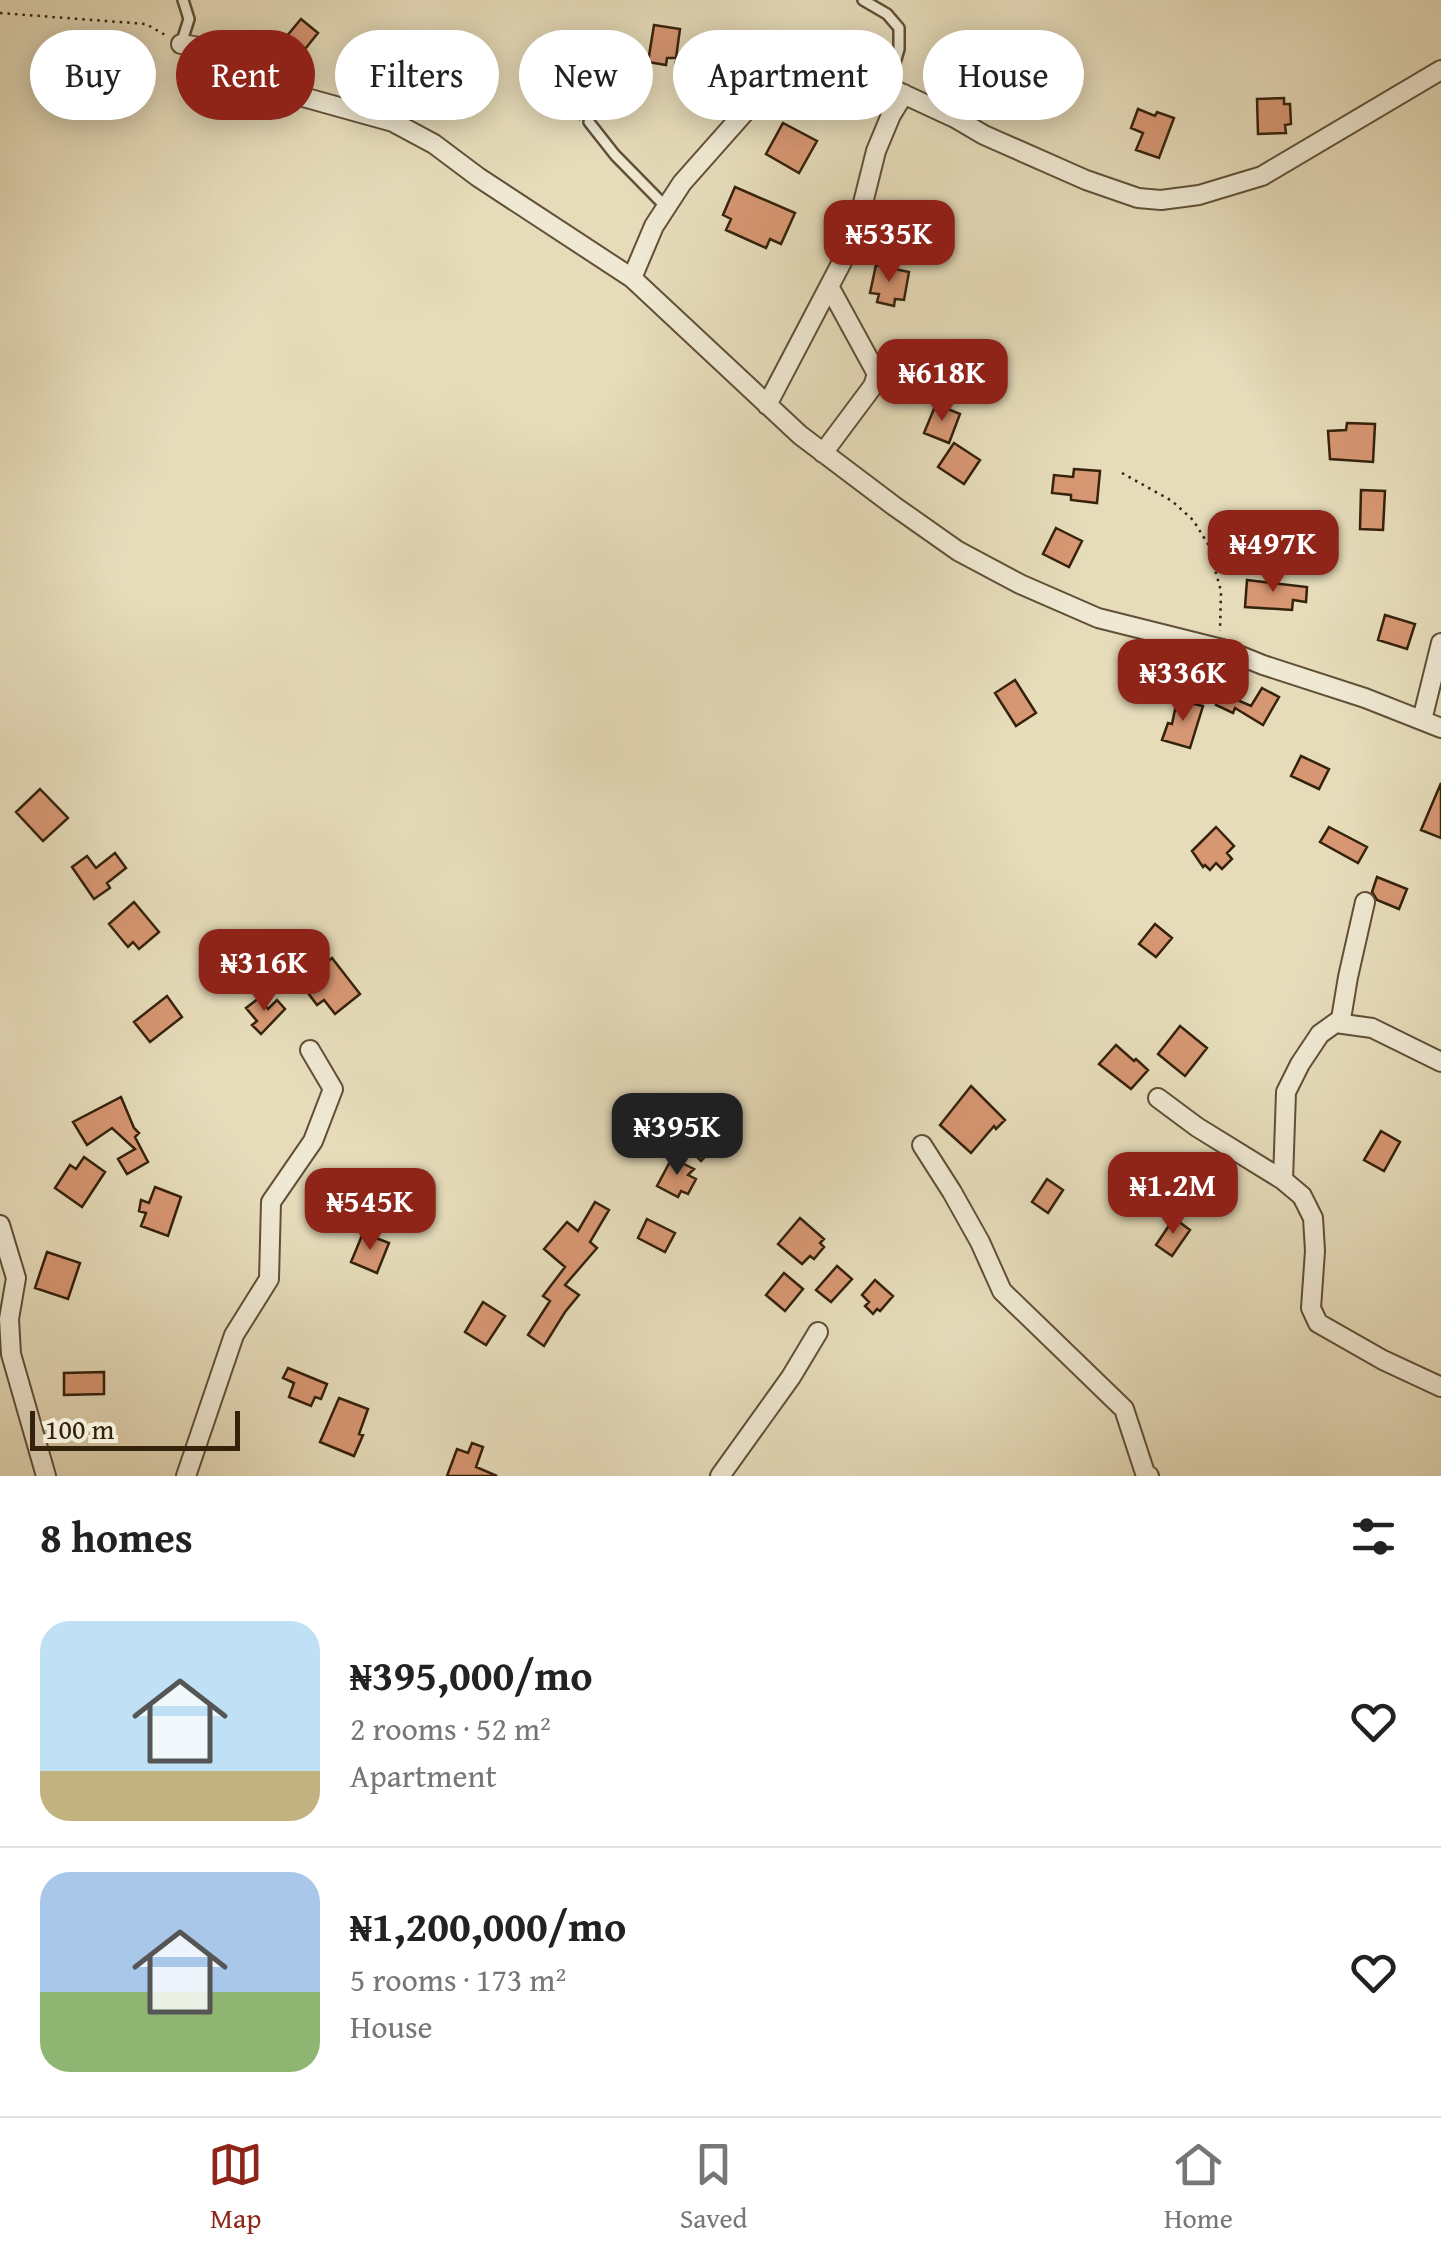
<!DOCTYPE html>
<html lang="en">
<head>
<meta charset="utf-8">
<style>
	:root { --surface:#fff; --page:#f2f2f2; --text:#222; --muted:#767676; --line:#e0e0e0; --accent:#8f2418 }
	body { margin:0; font-family:"Gentium Book Plus",serif; background:var(--page); color:var(--text); height:100vh; display:flex; flex-direction:column; font-size:38px; white-space:nowrap }
	* { box-sizing:border-box; margin:0 }
	p { font-size:32px; color:var(--muted) }
	.icon { flex:none; width:55px; height:55px; fill:none; stroke:currentColor; stroke-width:2; stroke-linecap:round; stroke-linejoin:round }
	.map { position:relative; height:1476px; overflow:hidden }
	.drawer { display:flex; flex-direction:column; background:var(--surface); flex:1 }
	.drawer>* { flex:none }
	.banner { position:absolute; left:30px; top:30px; width:1382px; height:90px; display:flex; gap:20px }
	.scale { position:absolute; left:30px; bottom:25px; width:210px; box-sizing:border-box; padding-left:10px; border:5px solid #35220b; border-top:0; font-size:28px; line-height:35px; white-space:nowrap; color:#35220b; -webkit-text-stroke:8px #efe8d2; paint-order:stroke }
	.price { position:absolute; translate:-50% -85px; padding:0 22px; border-radius:20px; background:var(--accent); color:#fff; font-size:32px; line-height:65px; filter:drop-shadow(0 2px 5px #0008) }
	.price::after { content:''; position:absolute; left:50%; top:60px; width:30px; height:22px; margin-left:-15px; background:inherit; clip-path:polygon(0 0,100% 0,50% 100%) }
	.price.current { background:#222; color:#fff }
	ul { padding:0; list-style:none }
	li { display:flex; align-items:center; gap:30px; height:250px; padding:0 40px }
	li+li { border-top:2px solid var(--line) }
	li span { display:grid; place-items:center; flex:none; width:280px; height:200px; border-radius:30px; color:#555 }
	li>.icon { margin-inline-start:auto }
	span .icon { width:120px; height:120px; fill:#fffc; stroke-width:1 }
	li b { font-size:42px }
	h2 { display:flex; justify-content:space-between; align-items:center; height:120px; padding:0 40px; font-size:42px }
	.tag { padding:0 35px; border-radius:45px; background:var(--surface); box-shadow:0 5px 25px #0003; font-size:35px; line-height:90px }
	.tag.current { background:var(--accent); color:#fff }
	.tab-bar { display:flex; justify-content:space-around; align-items:center; height:140px; border-top:2px solid var(--line); background:var(--surface); font-size:28px; color:var(--muted) }
	.tab-bar a { display:grid; justify-items:center; gap:5px }
	.tab-bar .current { color:var(--accent) }
	.map>svg:first-child { display:block }
	.building { fill:#d79773; stroke:#35220b; stroke-width:2.5 }
	.lines { fill:none; stroke-linecap:round; stroke-linejoin:round }
	.service-casing { stroke:#615037; stroke-width:14 }
	.minor-casing { stroke:#615037; stroke-width:22 }
	.path { stroke:#35220b; stroke-width:2.5; stroke-dasharray:2.5 5; stroke-linecap:butt }
	.service { stroke:#efe8d2; stroke-width:9 }
	.minor { stroke:#efe8d2; stroke-width:18 }
</style>
</head>
<body>
<div class="map">
<svg width="1441" height="1476" viewBox="0 0 1441 1476">
	<rect width="100%" height="100%" fill="#e6dcba"/>
	<filter id="stains"><feTurbulence type="fractalNoise" baseFrequency=".002" numOctaves="4"/><feColorMatrix values="0 0 0 0 .2 0 0 0 0 .09 0 0 0 0 .02 0 0 0 .5 -.17"/></filter>
	<radialGradient id="worn" r=".72"><stop offset=".6" stop-color="#630" stop-opacity="0"/><stop offset="1" stop-color="#630" stop-opacity=".3"/></radialGradient>
	<path class="building" d="M301,19L318,33L293,64L276,49Z
		M654,25L680,29L676,58H667L666,65L648,62Z
		M938,53L984,75L975,95L929,73Z
		M581,83L596,93L579,119L564,109Z
		M1284,98V104H1290L1291,124L1285,125L1286,133L1258,134L1257,99Z
		M1138,109L1155,116L1157,112L1174,118L1159,158L1136,150L1143,133L1131,128Z
		M783,123L817,141L799,173L766,154Z
		M735,187L795,213L781,244L770,239L766,248L726,230L731,219L723,215Z
		M876,265L909,272L904,300L895,299L894,306L877,302L879,294L870,293Z
		M895,344L929,355L922,376L893,366L894,360L890,359Z
		M936,404L960,414L949,443L924,433Z
		M1347,423L1375,424L1373,462L1330,459L1328,431L1346,430Z
		M954,443L980,460L964,484L938,467Z
		M1074,469L1100,471L1097,503L1071,500V495L1052,493L1054,475L1073,477Z
		M1361,490L1385,491L1383,530L1360,529Z
		M1056,528L1082,541L1069,567L1043,554Z
		M1247,580L1307,587L1306,602L1293,600L1292,610L1245,607Z
		M1385,615L1415,624L1407,649L1378,640Z
		M1015,680L1036,713L1016,726L995,693Z
		M1262,688L1279,697L1263,725L1235,708L1233,713L1216,705L1221,693L1251,706Z
		M1177,700L1203,706L1190,748L1162,740L1168,723L1172,724Z
		M1301,756L1329,769L1319,789L1291,776Z
		M1441,783V838L1421,830Z
		M40,789L68,818L43,841L16,812Z
		M1216,827L1234,846L1227,853L1232,859L1222,869L1216,863L1210,870L1205,865L1203,867L1192,851Z
		M1329,827L1367,847L1358,863L1320,842Z
		M115,853L126,868L107,883L110,888L94,899L72,867L87,856L96,868Z
		M1377,877L1407,889L1399,909L1377,900L1372,892Z
		M134,902L159,932L139,949L133,942L128,947L109,924Z
		M1155,924L1172,938L1156,957L1139,944Z
		M332,958L360,994L335,1014L324,1000L317,1005L308,993L315,988L307,978Z
		M167,996L182,1017L150,1042L134,1022Z
		M259,998L268,1009L277,1000L285,1009L261,1034L252,1025L257,1021L246,1008Z
		M1180,1026L1207,1048L1185,1076L1158,1054Z
		M1116,1045L1134,1061L1136,1059L1148,1070L1131,1089L1099,1064Z
		M971,1086L1005,1120L996,1129L994,1126L971,1153L940,1125Z
		M121,1097L134,1128L139,1133L135,1137L148,1162L127,1174L118,1159L135,1149L112,1128L87,1145L73,1122Z
		M702,1116L723,1138L701,1161L679,1139Z
		M1381,1131L1400,1142L1384,1171L1364,1160Z
		M84,1157L105,1172L82,1207L55,1188L70,1165L76,1169Z
		M672,1158L694,1169L688,1175L696,1179L688,1194L681,1191L678,1197L657,1186Z
		M1047,1179L1063,1190L1048,1213L1032,1202Z
		M155,1187L181,1197L168,1236L141,1226L146,1213L139,1211L141,1200L149,1203Z
		M595,1202L609,1210L590,1242L597,1248L565,1285L579,1295L565,1312L544,1346L528,1335L550,1301L543,1296L565,1267L544,1249L567,1222L578,1231Z
		M800,1218L824,1239L820,1243L824,1247L814,1259L810,1256L802,1264L778,1244Z
		M1174,1218L1190,1230L1172,1256L1156,1245Z
		M647,1219L675,1233L665,1252L638,1238Z
		M363,1233L389,1243L377,1273L351,1262Z
		M47,1252L80,1263L68,1299L35,1288Z
		M837,1266L852,1279L831,1302L816,1290Z
		M784,1273L803,1289L785,1311L766,1295Z
		M875,1280L893,1296L880,1311L877,1309L873,1314L865,1306L869,1302L862,1295Z
		M483,1302L505,1316L486,1345L465,1332Z
		M288,1368L327,1384L321,1399L315,1397L311,1406L289,1397L294,1383L283,1378Z
		M104,1372V1394L64,1395V1373Z
		M339,1398L368,1409L359,1434L363,1435L354,1456L320,1442Z
		M472,1443L483,1447L476,1467L497,1476H447L457,1449L468,1453Z"/>
	<g class="lines">
		<g class="service-casing">
			<path id="service" d="M863,0L887,14L899,28V49L888,87
				M181,44L189,19L183,0
				M681,64L749,107
				M589,122L615,155L666,207"/>
		</g>
		<g class="minor-casing">
			<path id="minor" d="M181,44L200,47L260,85L393,122L434,144L478,177L632,278L800,435L894,506L958,551L1020,584L1098,618L1226,650L1263,665L1365,698L1441,728
				M632,278L654,226L682,183L752,104L776,87L794,83L821,81L858,82L888,87L955,118L984,135L1086,180L1138,198L1161,200L1199,195L1262,176L1441,70
				M767,405L854,239L876,151L891,115L904,94
				M823,453L873,386L877,374L830,288
				M1422,720L1441,643
				M1336,1023L1372,1028L1441,1062
				M1158,1098L1197,1127L1283,1180L1302,1196L1313,1218L1315,1251L1311,1308L1318,1323L1383,1360L1441,1387
				M922,1145L952,1192L980,1242L1002,1291L1124,1409L1145,1473L1149,1476
				M1283,1180L1286,1092L1300,1064L1320,1034L1341,1019L1348,977L1365,902
				M0,1225L16,1278L9,1319L11,1354L46,1476
				M186,1476L234,1335L269,1279L271,1202L313,1141L333,1089L310,1050
				M720,1476L791,1377L818,1332"/>
		</g>
		<path class="path" d="M0,13L146,24L167,36
			M1122,473L1172,501L1193,520L1208,544L1221,591L1220,631"/>
		<use href="#service" class="service"/>
		<use href="#minor" class="minor"/>
	</g>
	<rect width="100%" height="100%" filter="url(#stains)"/>
	<rect width="100%" height="100%" fill="url(#worn)"/>
</svg>
<div class="scale">100 m</div>
<b class="price" style="left:889px;top:285px">₦535K</b>
<b class="price" style="left:942px;top:424px">₦618K</b>
<b class="price" style="left:1273px;top:595px">₦497K</b>
<b class="price" style="left:1183px;top:724px">₦336K</b>
<b class="price" style="left:264px;top:1014px">₦316K</b>
<b class="price current" style="left:677px;top:1178px">₦395K</b>
<b class="price" style="left:1173px;top:1237px">₦1.2M</b>
<b class="price" style="left:370px;top:1253px">₦545K</b>
<div class="banner">
<a class="tag">Buy</a>
<a class="tag current">Rent</a>
<a class="tag">Filters</a>
<a class="tag">New</a>
<a class="tag">Apartment</a>
<a class="tag">House</a>
</div>
</div>
<section class="drawer">
<h2>8 homes<svg class="icon" aria-label="filters" viewBox="0 0 24 24"><path d="M4 7h16M4 17h16"/><circle cx="9" cy="7" r="2"/><circle cx="15" cy="17" r="2"/></svg></h2>
<ul>
<li><span style="background:linear-gradient(#bfe0f5 75%,#c2b280 0)"><svg class="icon" aria-label="home" viewBox="0 0 24 24"><path d="M3 11l9-7 9 7M6 9v11h12V9"/></svg></span><div><b>₦395,000/mo</b><p>2 rooms · 52 m²</p><p>Apartment</p></div><svg class="icon" aria-label="heart" viewBox="0 0 24 24"><path d="M12 20l-8-8c-3-5 5-10 8-4 3-6 11-1 8 4z"/></svg></li>
<li><span style="background:linear-gradient(#a9c7e8 60%,#8fb573 0)"><svg class="icon" aria-label="home" viewBox="0 0 24 24"><path d="M3 11l9-7 9 7M6 9v11h12V9"/></svg></span><div><b>₦1,200,000/mo</b><p>5 rooms · 173 m²</p><p>House</p></div><svg class="icon" aria-label="heart" viewBox="0 0 24 24"><path d="M12 20l-8-8c-3-5 5-10 8-4 3-6 11-1 8 4z"/></svg></li>
</ul>
</section>
<nav class="tab-bar">
<a class="current"><svg class="icon" aria-label="map" viewBox="0 0 24 24"><path d="M3 6l6-2 6 2 6-2v14l-6 2-6-2-6 2zM9 4v14M15 6v14"/></svg>Map</a>
<a><svg class="icon" aria-label="saved" viewBox="0 0 24 24"><path d="M7 4h10v16l-5-4-5 4z"/></svg>Saved</a>
<a><svg class="icon" aria-label="home" viewBox="0 0 24 24"><path d="M3 11l9-7 9 7M6 9v11h12V9"/></svg>Home</a>
</nav>
</body>
</html>
